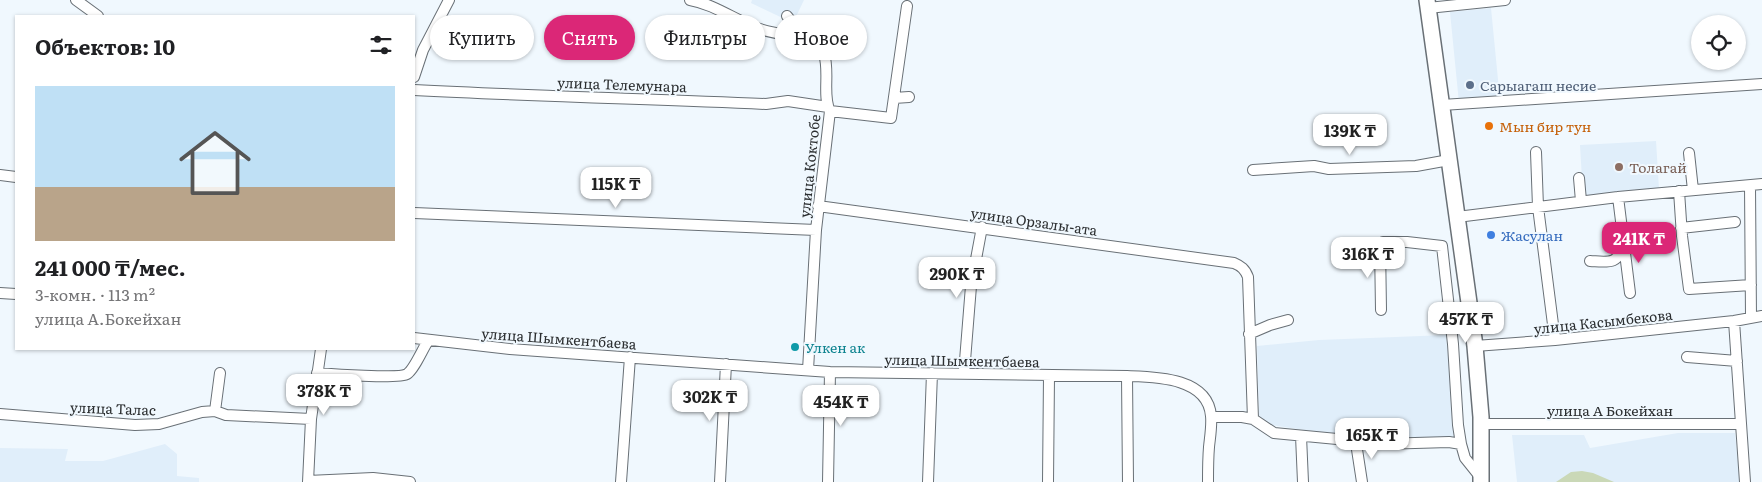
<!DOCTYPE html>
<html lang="ru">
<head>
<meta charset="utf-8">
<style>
	:root { --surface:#fff; --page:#f6f6f6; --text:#202124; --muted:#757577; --accent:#db2777 }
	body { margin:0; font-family:Literata,serif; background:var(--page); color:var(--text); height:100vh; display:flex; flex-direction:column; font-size:19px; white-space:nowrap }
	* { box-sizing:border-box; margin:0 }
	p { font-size:16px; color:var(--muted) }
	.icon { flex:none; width:28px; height:28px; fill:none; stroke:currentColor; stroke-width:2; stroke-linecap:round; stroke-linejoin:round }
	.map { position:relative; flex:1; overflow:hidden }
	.details { position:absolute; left:15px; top:15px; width:400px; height:335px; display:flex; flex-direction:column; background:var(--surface); border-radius:0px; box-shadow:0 1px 4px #0004 }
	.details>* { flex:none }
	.hud { position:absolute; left:430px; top:15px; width:475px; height:45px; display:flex; gap:10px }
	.controls { position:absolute; left:1691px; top:15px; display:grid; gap:10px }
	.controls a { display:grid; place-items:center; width:55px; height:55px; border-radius:50%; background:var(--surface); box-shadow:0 1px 4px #0004; font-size:25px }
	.price { position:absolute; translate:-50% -42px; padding:0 11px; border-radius:10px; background:#fff; color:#222; font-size:16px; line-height:32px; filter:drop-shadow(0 1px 2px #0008) }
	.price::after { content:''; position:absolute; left:50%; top:30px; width:15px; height:11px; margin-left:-8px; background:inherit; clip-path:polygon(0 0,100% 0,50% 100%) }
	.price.selected { background:var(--accent); color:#fff }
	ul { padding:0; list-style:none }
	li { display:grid; align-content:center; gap:10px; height:265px; padding:0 20px }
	li span { display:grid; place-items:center; height:155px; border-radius:0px; color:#555 }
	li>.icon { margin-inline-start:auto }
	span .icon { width:90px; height:90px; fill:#fffc; stroke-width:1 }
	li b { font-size:21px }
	h2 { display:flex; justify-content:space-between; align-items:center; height:60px; padding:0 20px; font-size:21px }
	.tag { padding:0 18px; border-radius:22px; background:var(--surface); box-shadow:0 1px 4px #0004; font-size:18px; line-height:45px }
	.tag.selected { background:var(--accent); color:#fff }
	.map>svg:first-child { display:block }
	.built { fill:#e0eefa }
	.green { fill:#cad8b7 }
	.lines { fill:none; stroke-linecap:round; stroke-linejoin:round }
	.minor-casing { stroke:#697076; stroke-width:12 }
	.highway-casing { stroke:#697076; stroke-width:18 }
	.minor { stroke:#fff; stroke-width:10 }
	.highway { stroke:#fff; stroke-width:15 }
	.service-dot { fill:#5c6f8a; stroke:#f0f8fe; stroke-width:2 }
	.food-dot { fill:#e8710a; stroke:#f0f8fe; stroke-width:2 }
	.education-dot { fill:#8d6e63; stroke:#f0f8fe; stroke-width:2 }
	.shop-dot { fill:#3f7fe0; stroke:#f0f8fe; stroke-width:2 }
	.culture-dot { fill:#0f9aa8; stroke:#f0f8fe; stroke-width:2 }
	.labels { text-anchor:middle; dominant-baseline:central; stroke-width:4; stroke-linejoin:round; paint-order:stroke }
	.street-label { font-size:14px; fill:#2b2e30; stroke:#f0f8fe }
	.service-label { font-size:14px; fill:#4e5e75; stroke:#f0f8fe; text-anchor:start }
	.food-label { font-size:14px; fill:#c56008; stroke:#f0f8fe; text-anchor:start }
	.education-label { font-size:14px; fill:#785e54; stroke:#f0f8fe; text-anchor:start }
	.shop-label { font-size:14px; fill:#366cbe; stroke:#f0f8fe; text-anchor:start }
	.culture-label { font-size:14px; fill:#0d838f; stroke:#f0f8fe; text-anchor:start }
</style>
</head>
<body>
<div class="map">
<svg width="1762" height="482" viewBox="0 0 1762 482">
	<rect width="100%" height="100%" fill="#f0f8fe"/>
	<path class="built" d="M752,0H804L793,23L751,3Z
		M1491,8L1500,100L1459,103L1450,12Z
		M1656,141L1659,189L1583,197L1580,145Z
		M1446,335L1456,437L1355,438L1265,424L1259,415L1257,346L1319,340Z
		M1678,433H1735L1740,482H1517L1512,435H1584L1590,448Z
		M165,444L177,454V476L199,478V482H0V448L68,449L65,461H103Z"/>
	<path class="green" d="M1582,471L1593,473L1614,482H1556L1571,472Z"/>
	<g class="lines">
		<g class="minor-casing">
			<path id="minor" d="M76,0L98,16
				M690,0C713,4 732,18 754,27C769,33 787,35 803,38C812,40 821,45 824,54C830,71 822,97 830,111L816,230L808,370
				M1428,8L1505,0
				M787,16L805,39
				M414,77L423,50L449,0
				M414,90C531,96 649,99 766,104L788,101L828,107
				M894,98L909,97
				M1442,105L1762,84
				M830,111L891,118L907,6
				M1536,152L1538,207L1555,340
				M1689,153L1693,190
				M1253,170L1314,166L1329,169L1416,166L1449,160
				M0,175L16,177
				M1579,178L1581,201
				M1750,186L1751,317
				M1679,191L1682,236L1689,289L1751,285
				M1618,197L1630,293
				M818,206L1234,263C1241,266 1245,269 1248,277L1253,419
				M414,213L816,230
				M1457,217L1618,197L1762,184
				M1681,228L1735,222
				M1590,261C1608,262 1619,265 1622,245
				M0,293L16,294
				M1381,310L1380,245L1383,242H1407L1442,246L1453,344L1458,425L1461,444L1465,458L1481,478
				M1734,321L1745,482
				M1249,334L1270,325L1288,320
				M414,338L510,349L830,372L1127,376C1155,377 1208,377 1211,416C1212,426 1210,437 1209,447C1208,459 1208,470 1208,482
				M1475,346L1555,340L1734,321L1762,316
				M1687,357L1737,361
				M317,373C330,374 400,379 407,374C414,370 423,348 428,341
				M964,373L971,286L982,227
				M1127,376L1128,482
				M215,411L220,373
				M0,414L135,425L159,424L202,412L215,411L226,415L311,419
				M1211,417H1242L1253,419L1274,433L1337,439L1356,443L1381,444L1449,442L1461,444
				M1481,424H1740
				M1301,436L1303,482
				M1356,443L1362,482
				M308,481L373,478L410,482
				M308,482L311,419L321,349
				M621,482L630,357
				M720,482L726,364
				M828,482L830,372
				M928,482L932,373
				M1048,482L1049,376"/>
		</g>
		<g class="highway-casing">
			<path id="highway" d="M1427,0L1475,346L1481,417V482"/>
		</g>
		<use href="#minor" class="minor"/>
		<use href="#highway" class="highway"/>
	</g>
	<circle class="service-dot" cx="1470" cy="85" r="5"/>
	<circle class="food-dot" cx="1489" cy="126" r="5"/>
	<circle class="education-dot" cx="1619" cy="167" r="5"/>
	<circle class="shop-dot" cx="1491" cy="235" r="5"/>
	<circle class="culture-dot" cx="795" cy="347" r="5"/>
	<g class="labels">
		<g class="street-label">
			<text transform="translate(622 84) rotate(2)">улица Телемунара</text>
			<text transform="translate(809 166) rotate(-84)">улица Коктобе</text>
			<text transform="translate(1034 221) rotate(8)">улица Орзалы-ата</text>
			<text transform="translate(1603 321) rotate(-6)">улица Касымбекова</text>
			<text transform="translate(559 338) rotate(4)">улица Шымкентбаева</text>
			<text transform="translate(962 360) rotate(1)">улица Шымкентбаева</text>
			<text transform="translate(113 408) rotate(2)">улица Талас</text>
			<text x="1610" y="410">улица А Бокейхан</text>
		</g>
		<g class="service-label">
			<text x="1480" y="85">Сарыагаш несие</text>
		</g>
		<g class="food-label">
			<text x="1499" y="126">Мын бир тун</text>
		</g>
		<g class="education-label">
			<text x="1629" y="167">Толагай</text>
		</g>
		<g class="shop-label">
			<text x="1501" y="235">Жасулан</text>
		</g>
		<g class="culture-label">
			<text x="805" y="347">Улкен ак</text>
		</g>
	</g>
</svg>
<div class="controls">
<a><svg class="icon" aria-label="locate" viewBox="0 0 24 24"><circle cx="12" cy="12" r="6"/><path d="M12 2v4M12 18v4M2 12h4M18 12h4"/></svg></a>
</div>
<b class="price" style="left:1350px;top:156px">139K ₸</b>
<b class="price" style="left:616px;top:209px">115K ₸</b>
<b class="price selected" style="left:1639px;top:264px">241K ₸</b>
<b class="price" style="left:1368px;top:279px">316K ₸</b>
<b class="price" style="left:957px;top:299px">290K ₸</b>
<b class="price" style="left:1466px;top:344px">457K ₸</b>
<b class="price" style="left:324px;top:416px">378K ₸</b>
<b class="price" style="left:710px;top:422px">302K ₸</b>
<b class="price" style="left:841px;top:427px">454K ₸</b>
<b class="price" style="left:1372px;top:460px">165K ₸</b>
<div class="hud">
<a class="tag">Купить</a>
<a class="tag selected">Снять</a>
<a class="tag">Фильтры</a>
<a class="tag">Новое</a>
</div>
<section class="details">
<h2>Объектов: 10<svg class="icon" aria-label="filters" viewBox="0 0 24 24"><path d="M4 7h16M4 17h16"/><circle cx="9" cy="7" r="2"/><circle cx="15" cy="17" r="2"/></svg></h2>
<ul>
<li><span style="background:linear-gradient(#bfe0f5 65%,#b9a48a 0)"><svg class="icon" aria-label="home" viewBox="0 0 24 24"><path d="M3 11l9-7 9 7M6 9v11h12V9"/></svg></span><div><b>241 000 ₸/мес.</b><p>3-комн. · 113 m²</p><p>улица А.Бокейхан</p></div></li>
</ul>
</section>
</div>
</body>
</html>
